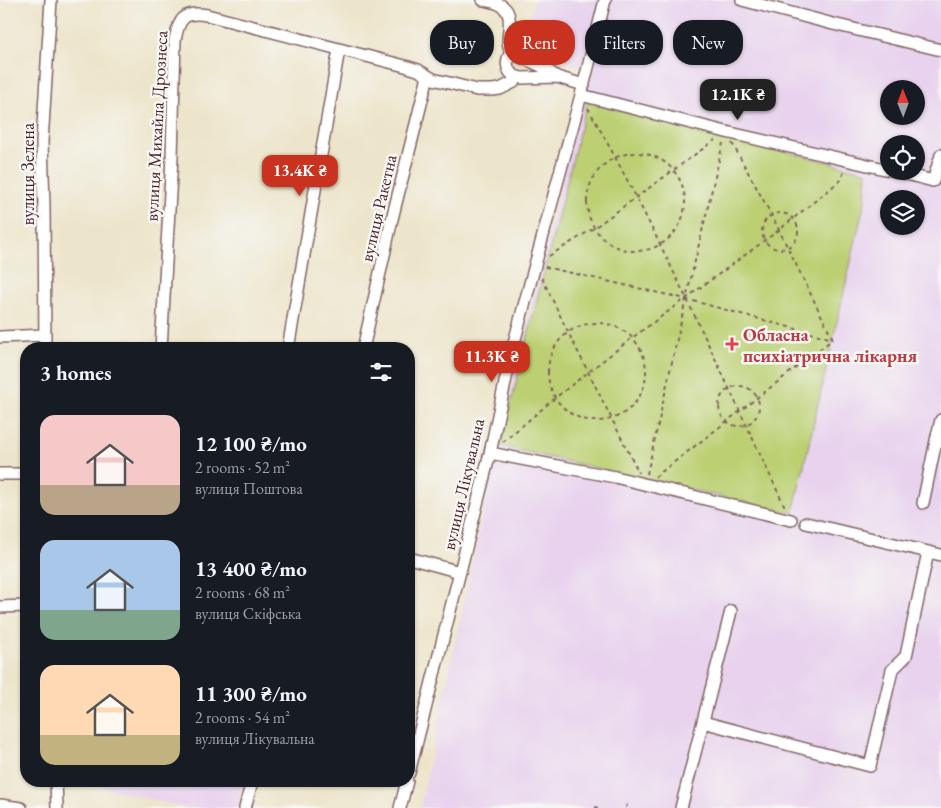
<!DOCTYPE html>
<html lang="en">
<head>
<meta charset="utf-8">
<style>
	:root { --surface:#171b24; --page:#242831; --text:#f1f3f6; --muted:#9ea1a6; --accent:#c8321e }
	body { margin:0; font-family:"EB Garamond",serif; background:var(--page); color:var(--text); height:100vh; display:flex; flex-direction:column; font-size:19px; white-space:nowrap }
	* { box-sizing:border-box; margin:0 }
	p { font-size:16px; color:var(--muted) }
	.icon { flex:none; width:28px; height:28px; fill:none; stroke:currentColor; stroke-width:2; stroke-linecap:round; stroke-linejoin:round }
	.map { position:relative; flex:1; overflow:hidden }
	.panel { position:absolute; left:20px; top:342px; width:395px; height:445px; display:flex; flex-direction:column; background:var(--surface); border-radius:20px; box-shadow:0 1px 4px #0004 }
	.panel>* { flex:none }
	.guide { position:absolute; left:430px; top:20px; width:435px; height:45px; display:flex; gap:10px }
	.needle { width:32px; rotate:359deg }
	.fabs { position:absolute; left:880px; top:80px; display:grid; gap:10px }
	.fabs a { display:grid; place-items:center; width:45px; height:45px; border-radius:50%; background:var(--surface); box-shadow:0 1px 4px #0004; font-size:25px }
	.price { position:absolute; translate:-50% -42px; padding:0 11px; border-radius:10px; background:var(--accent); color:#fff; font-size:16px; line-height:32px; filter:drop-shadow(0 1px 2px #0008) }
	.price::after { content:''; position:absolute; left:50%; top:30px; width:15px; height:11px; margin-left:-8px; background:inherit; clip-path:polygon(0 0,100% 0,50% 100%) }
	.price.selected { background:#222; color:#fff }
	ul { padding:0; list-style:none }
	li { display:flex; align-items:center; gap:15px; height:125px; padding:0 20px }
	li span { display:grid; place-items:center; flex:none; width:140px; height:100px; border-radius:15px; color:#555 }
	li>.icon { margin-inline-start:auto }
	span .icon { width:60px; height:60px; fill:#fffc; stroke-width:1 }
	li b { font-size:21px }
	h2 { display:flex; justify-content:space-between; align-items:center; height:60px; padding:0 20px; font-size:21px }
	.chip { padding:0 18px; border-radius:20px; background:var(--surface); box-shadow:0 1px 4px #0004; font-size:18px; line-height:45px }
	.chip.selected { background:var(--accent); color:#fff }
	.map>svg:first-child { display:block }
	.built { fill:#e8d2ee; fill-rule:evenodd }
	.green { fill:#bcd073; stroke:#83784f }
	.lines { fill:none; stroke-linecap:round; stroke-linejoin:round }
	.minor-casing { stroke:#836463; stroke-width:14 }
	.path { stroke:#836463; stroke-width:2; stroke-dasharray:4 4; stroke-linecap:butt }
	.minor { stroke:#fff; stroke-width:11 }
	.health-dot { fill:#e0444e; stroke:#f6f6f2; stroke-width:2 }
	.labels { text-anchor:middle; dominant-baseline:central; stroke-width:5; stroke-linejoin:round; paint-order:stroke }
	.street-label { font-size:18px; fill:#4a1f2b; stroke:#f6f6f2 }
	.health-label { font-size:18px; font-weight:bold; fill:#be3a42; stroke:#f6f6f2; text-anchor:start }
</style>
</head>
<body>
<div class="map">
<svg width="941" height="808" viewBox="0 0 941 808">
	<rect width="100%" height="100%" fill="#f6f6f2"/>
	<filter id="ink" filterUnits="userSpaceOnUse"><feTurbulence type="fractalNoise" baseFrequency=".02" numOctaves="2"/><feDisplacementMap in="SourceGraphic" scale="10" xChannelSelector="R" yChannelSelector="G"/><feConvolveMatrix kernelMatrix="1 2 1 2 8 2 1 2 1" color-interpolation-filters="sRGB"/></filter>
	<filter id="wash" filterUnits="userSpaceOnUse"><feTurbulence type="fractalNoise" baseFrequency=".0096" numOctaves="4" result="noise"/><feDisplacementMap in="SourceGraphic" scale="20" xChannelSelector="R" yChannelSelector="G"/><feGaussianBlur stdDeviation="1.12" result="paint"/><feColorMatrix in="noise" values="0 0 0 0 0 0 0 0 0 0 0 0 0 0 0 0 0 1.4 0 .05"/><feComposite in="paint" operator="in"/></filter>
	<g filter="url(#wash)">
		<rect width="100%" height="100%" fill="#ede5cb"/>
		<path class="built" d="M534,0H941V808H420L494,461L588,71L526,43ZM889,89H916V116H889ZM889,144H916V171H889ZM889,199H916V226H889Z
			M101,781H244L238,808H188L101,787Z"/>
		<path class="green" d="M587,102L867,172L865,200L793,513L500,446Z"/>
	</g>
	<g filter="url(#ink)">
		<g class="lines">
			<g class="minor-casing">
				<path id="minor" d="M483,0C488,1 495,2 499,4C520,15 501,39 512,53L541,66L557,77L584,85
					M742,0L833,24L941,50
					M511,52C504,64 507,76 522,78L557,77
					M581,95L726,132L889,170
					M895,171L933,181L941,155
					M0,337L45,335
					M45,349L44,206L42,142L51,0
					M161,349L172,158L175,40C179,18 184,11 207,15L405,66L418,70L433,79L477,90H492L500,89L514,82L517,77
					M288,349L339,49
					M363,349L392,219L428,76
					M938,442L937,436L941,420
					M490,453L615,477L791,520
					M0,474H26
					M923,503L937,436
					M806,523L941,555
					M409,558L460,572
					M0,607L26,606
					M703,722L870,766L892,670L906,656L928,552
					M409,773L490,453L512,350L581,95L605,0
					M56,781L57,808
					M0,805L21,808
					M245,808L252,781
					M400,808L407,781
					M681,808L731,611"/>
			</g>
			<path class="path" d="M588,108C661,237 721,373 785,507
				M732,143L772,216L833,339
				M587 202a49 49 0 1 1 98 0a49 49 0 1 1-98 0Z
				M762 231a18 18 0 1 1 36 0a18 18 0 1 1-36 0Z
				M549,256L594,228L715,140
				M545,267L686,299L833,339
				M542,278L568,332L639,473
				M548 372a49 49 0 1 1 98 0a49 49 0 1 1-98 0Z
				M719 406a20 20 0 1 1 40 0a20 20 0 1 1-40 0Z
				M503,442L555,398L632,338L779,230L841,180L844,171
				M647,474L686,299L723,143
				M655,477L833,339
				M595,807L598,808
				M626,808L628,801"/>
			<use href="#minor" class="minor"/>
		</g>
	</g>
	<path class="health-dot" d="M729.5 336.5h5v5h5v5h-5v5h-5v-5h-5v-5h5z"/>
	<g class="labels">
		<g class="street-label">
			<text transform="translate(156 126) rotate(-87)">вулиця Михайла Дрознеса</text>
			<text transform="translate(27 174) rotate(-90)">вулиця Зелена</text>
			<text transform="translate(378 208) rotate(-77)">вулиця Ракетна</text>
			<text transform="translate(463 484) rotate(-77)">вулиця Лікувальна</text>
		</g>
		<g class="health-label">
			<text x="743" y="334">Обласна<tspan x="743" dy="21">психіатрична лікарня</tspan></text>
		</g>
	</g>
</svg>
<div class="fabs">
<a><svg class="needle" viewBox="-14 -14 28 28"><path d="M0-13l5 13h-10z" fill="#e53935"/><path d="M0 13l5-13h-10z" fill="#9ea1a6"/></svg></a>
<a><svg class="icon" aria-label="locate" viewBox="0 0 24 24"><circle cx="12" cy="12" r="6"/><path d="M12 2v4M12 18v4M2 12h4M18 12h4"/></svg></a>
<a><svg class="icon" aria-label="layers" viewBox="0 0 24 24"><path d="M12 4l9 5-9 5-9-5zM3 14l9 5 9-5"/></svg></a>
</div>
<b class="price selected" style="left:738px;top:121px">12.1K ₴</b>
<b class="price" style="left:300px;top:197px">13.4K ₴</b>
<b class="price" style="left:492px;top:383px">11.3K ₴</b>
<div class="guide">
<a class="chip">Buy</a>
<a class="chip selected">Rent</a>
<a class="chip">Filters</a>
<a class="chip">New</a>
</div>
<section class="panel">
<h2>3 homes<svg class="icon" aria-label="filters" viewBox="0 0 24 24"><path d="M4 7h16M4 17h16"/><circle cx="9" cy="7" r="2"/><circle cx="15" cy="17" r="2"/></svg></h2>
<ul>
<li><span style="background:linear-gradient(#f6c9c9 70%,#b9a48a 0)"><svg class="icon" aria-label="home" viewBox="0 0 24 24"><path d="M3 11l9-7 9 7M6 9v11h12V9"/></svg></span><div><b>12 100 ₴/mo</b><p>2 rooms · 52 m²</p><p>вулиця Поштова</p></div></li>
<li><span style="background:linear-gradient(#a9c7e8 70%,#7fa58c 0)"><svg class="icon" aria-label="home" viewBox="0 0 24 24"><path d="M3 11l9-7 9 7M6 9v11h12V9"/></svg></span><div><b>13 400 ₴/mo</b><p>2 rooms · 68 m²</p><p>вулиця Скіфська</p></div></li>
<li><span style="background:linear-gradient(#ffd9b3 70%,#c2b280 0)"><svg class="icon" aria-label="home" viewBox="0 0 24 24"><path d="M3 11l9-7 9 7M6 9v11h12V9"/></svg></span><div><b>11 300 ₴/mo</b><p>2 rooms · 54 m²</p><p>вулиця Лікувальна</p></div></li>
</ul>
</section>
</div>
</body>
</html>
